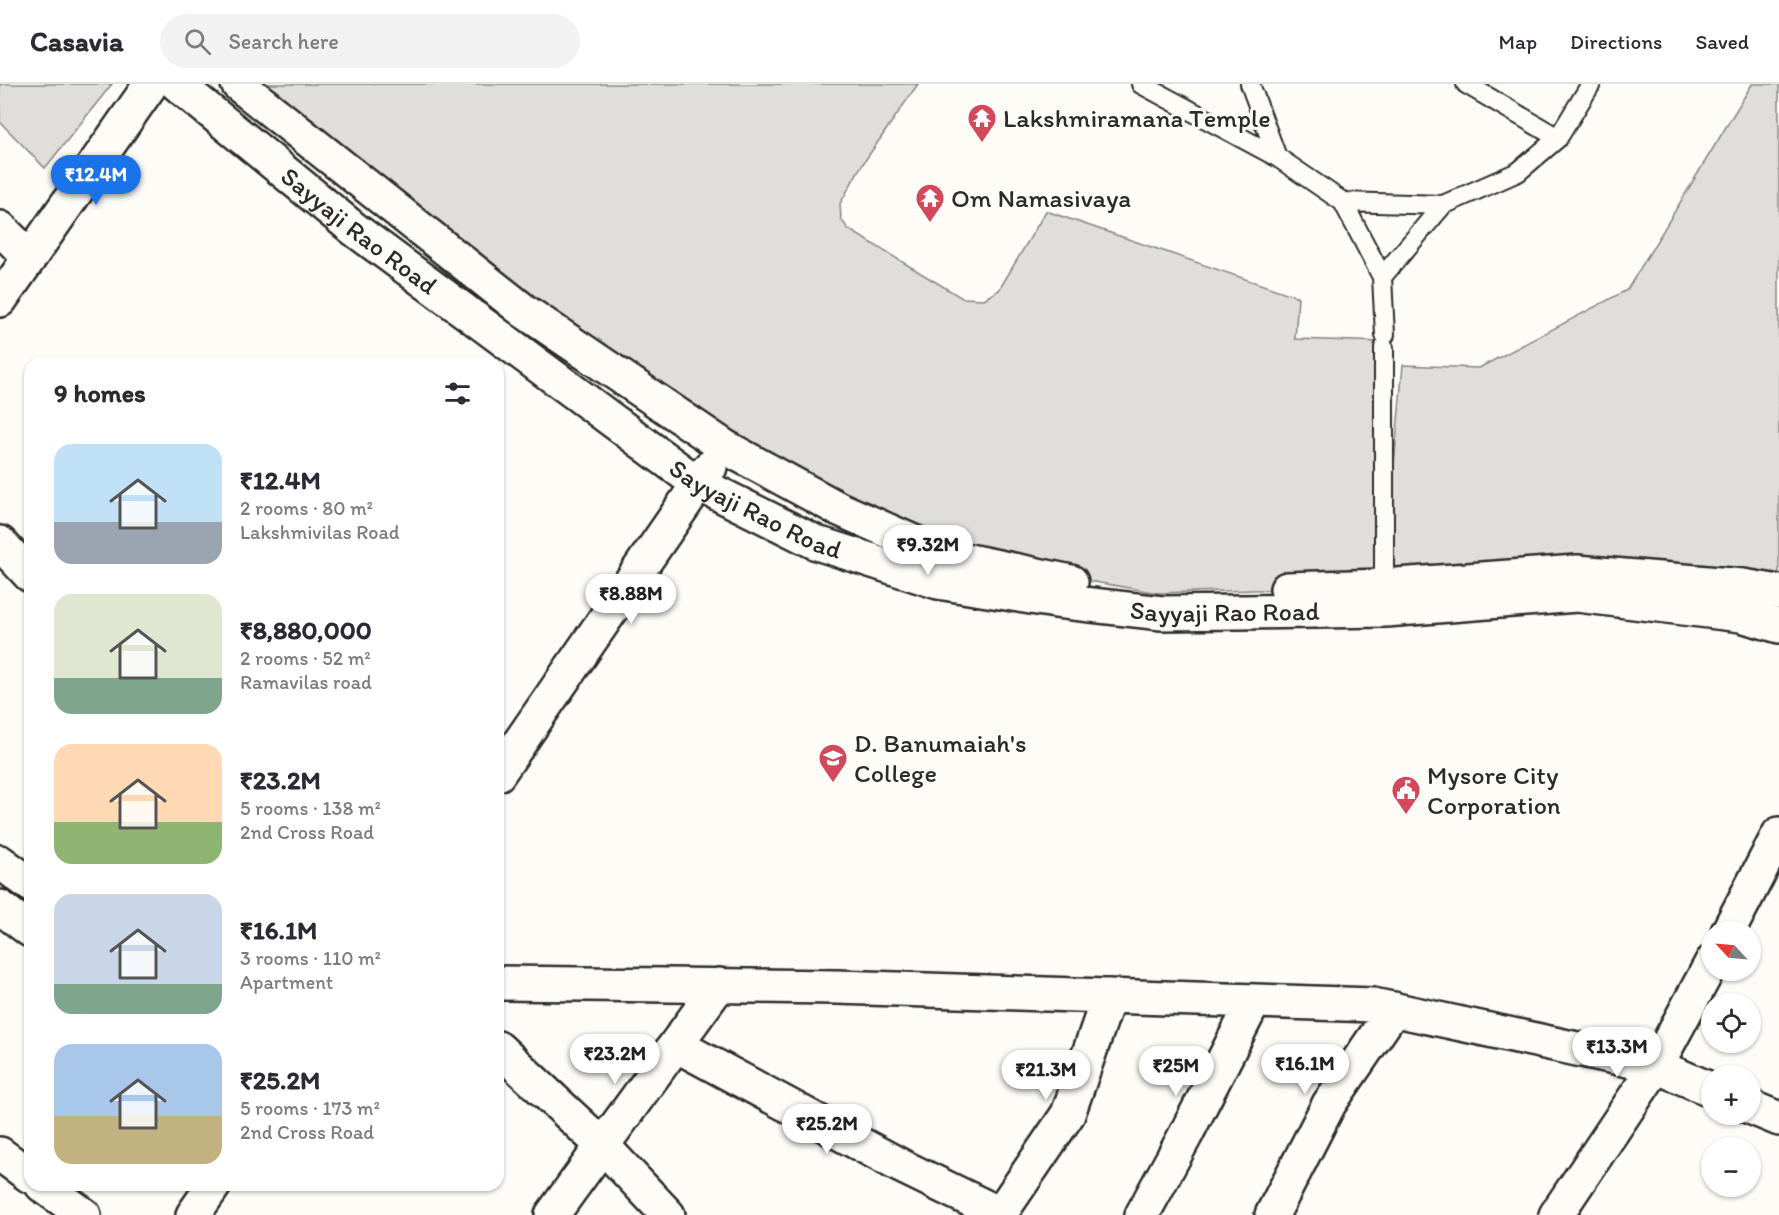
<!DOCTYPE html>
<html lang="en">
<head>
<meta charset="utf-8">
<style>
	:root { --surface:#fff; --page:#f2f2f3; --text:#2b2b33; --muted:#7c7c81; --line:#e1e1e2; --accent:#1a73e8 }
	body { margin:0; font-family:Itim,sans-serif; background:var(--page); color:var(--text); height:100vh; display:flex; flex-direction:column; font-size:22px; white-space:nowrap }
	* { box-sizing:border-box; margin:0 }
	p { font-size:20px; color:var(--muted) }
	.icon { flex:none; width:33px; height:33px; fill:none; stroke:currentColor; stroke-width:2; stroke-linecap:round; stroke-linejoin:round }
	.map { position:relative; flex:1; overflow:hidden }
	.panel { position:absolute; left:24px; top:273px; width:480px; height:834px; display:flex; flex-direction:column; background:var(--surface); border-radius:18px; box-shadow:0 2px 4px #0004 }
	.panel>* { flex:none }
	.needle { width:39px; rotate:296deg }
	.tools { position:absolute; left:1701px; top:837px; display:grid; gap:12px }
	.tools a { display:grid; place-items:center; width:60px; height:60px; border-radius:50%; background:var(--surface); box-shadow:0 2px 4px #0004; font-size:30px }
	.price { position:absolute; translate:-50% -51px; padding:0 14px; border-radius:21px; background:#fff; color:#222; font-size:20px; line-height:39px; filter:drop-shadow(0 2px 3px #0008) }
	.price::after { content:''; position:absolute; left:50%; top:36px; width:18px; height:14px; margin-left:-9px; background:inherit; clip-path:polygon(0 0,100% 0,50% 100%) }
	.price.on { background:var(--accent); color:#fff }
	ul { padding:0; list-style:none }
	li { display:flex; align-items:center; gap:18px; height:150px; padding:0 30px }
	li span { display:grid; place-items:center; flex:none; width:168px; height:120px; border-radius:18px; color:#555 }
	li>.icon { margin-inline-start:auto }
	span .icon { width:72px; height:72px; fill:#fffc; stroke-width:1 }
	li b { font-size:26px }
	h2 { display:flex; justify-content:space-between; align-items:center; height:72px; padding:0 30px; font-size:26px }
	header { display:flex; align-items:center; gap:36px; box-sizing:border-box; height:84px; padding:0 30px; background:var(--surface); border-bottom:2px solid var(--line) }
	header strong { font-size:28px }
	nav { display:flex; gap:33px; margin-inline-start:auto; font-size:21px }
	.search { width:420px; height:54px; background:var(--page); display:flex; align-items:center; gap:15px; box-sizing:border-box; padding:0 21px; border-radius:33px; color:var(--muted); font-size:22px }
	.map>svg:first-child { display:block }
	.green { fill:#dfdeda; stroke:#858482; stroke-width:1.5 }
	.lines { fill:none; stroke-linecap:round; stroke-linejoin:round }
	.lane-casing { stroke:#2b2b2b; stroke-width:22 }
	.street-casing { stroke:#2b2b2b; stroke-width:38 }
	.secondary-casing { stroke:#2b2b2b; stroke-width:38 }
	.lane { stroke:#fdfcf7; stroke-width:18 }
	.street { stroke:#fdfcf7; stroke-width:33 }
	.secondary { stroke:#fdfcf7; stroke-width:33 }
	.labels { text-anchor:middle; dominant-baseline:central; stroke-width:6; stroke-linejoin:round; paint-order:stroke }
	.poi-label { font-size:26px; fill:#2b2b2b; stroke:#fdfcf7; text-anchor:start }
	.street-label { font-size:26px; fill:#2b2b2b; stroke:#fdfcf7 }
</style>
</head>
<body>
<header>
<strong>Casavia</strong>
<div class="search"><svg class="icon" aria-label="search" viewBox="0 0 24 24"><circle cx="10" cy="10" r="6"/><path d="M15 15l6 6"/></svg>Search here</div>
<nav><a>Map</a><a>Directions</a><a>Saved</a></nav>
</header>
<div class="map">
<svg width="1779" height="1131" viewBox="0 0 1779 1131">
	<rect width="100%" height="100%" fill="#fdfcf7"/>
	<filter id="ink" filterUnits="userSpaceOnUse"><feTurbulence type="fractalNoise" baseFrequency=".0167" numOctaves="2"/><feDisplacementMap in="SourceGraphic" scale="12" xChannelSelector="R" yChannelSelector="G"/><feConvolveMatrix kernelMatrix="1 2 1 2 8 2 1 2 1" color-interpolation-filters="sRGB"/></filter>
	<g filter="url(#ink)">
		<path class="green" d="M0,0H112L45,84L0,38Z
			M238,0H918L860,84L840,120L841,135L848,145L962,214L984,215L999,206L1046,127L1298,213L1295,255L1384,258V492L1403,281L1479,284L1627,206L1752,0H1779V510L1383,502L1158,509L945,472L715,356Z"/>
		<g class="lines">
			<g class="lane-casing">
				<path id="lane" d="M1141,0L1277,73
					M1250,0L1277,73L1343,118L1382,193L1385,251
					M1466,0L1558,54
					M1343,118L1443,121
					M1382,193L1443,121L1518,88L1558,54L1591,0
					M1384,264V508"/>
			</g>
			<g class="street-casing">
				<path id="street" d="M0,144L29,173
					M0,216L151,0
					M0,778L30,800
					M0,823L30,846
					M1728,848L1779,750
					M498,899L837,903L1373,921L1656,982L1712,1006
					M676,961L901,1082L1002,1131
					M498,964L603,1062L668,1131
					M1750,1023L1779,1035
					M0,1070L30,1092
					M42,1101L84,1131
					M1000,1130L1068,1030L1109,912
					M552,1131L719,901
					M1142,1131L1185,1052L1254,917
					M1272,1131L1329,1020L1394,925
					M1556,1131L1656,982L1712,878"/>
			</g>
			<g class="secondary-casing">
				<g id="secondary">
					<path id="s1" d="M177,0L354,145L697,399L817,459L938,498L1056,517L1162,529L1386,526L1577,511L1741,531L1779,542"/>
					<path d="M238,0L524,227L725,363L837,424L945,472L1071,498"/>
					<path d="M0,459L30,491"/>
					<path d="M1287,505L1383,502L1577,488L1743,502L1779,508"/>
					<path d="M498,690L710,383"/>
					<path d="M193,1131L214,1101"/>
				</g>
			</g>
			<use href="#lane" class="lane"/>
			<use href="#street" class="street"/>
			<use href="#secondary" class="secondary"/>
		</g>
	</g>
	<defs>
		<g id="temple-pin" transform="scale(1.5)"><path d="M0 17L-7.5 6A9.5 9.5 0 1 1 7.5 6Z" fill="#d1495b" stroke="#fdfcf7"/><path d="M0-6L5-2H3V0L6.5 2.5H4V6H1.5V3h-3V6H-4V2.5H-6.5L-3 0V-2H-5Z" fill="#fff"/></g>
		<g id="university-pin" transform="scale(1.5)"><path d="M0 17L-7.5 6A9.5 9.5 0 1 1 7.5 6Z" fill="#d1495b" stroke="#fdfcf7"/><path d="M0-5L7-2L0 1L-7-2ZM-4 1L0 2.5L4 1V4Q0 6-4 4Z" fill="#fff"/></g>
		<g id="civic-pin" transform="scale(1.5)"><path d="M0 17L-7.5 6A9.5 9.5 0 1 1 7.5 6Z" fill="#d1495b" stroke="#fdfcf7"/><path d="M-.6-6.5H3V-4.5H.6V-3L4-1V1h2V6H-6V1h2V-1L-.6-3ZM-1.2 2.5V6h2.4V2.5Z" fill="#fff"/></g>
	</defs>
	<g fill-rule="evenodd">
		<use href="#temple-pin" x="982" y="34"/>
		<use href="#temple-pin" x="930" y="114"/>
		<use href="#university-pin" x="833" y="674"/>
		<use href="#civic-pin" x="1406" y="706"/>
	</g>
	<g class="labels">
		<g class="poi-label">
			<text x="1003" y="34">Lakshmiramana Temple</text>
			<text x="951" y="114">Om Namasivaya</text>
			<text x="854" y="659">D. Banumaiah's<tspan x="854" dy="30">College</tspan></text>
			<text x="1427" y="691">Mysore City<tspan x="1427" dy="30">Corporation</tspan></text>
		</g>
		<g class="street-label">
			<text stroke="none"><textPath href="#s1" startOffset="234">Sayyaji Rao Road</textPath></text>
			<text stroke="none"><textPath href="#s1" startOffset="720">Sayyaji Rao Road</textPath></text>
			<text stroke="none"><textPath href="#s1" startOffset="1206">Sayyaji Rao Road</textPath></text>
		</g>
	</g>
</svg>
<div class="tools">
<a><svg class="needle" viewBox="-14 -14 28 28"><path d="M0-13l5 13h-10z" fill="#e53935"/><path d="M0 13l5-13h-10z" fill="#7c7c81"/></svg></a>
<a><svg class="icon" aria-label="locate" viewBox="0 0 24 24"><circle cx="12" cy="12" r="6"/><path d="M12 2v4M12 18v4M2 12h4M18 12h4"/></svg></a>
<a>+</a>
<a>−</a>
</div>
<b class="price on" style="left:96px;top:122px">₹12.4M</b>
<b class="price" style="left:928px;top:492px">₹9.32M</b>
<b class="price" style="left:631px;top:541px">₹8.88M</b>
<b class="price" style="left:1617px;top:994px">₹13.3M</b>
<b class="price" style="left:615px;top:1001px">₹23.2M</b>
<b class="price" style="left:1305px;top:1011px">₹16.1M</b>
<b class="price" style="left:1176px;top:1013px">₹25M</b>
<b class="price" style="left:1046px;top:1017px">₹21.3M</b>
<b class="price" style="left:827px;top:1071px">₹25.2M</b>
<section class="panel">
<h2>9 homes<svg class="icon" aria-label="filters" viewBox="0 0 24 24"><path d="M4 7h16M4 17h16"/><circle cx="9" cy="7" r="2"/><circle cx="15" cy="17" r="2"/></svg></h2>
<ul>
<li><span style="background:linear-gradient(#bfe0f5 65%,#9aa5b1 0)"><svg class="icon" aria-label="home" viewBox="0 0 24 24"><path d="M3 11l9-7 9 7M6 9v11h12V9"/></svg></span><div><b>₹12.4M</b><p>2 rooms · 80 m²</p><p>Lakshmivilas Road</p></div></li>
<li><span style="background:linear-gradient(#dfe7d0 70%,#7fa58c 0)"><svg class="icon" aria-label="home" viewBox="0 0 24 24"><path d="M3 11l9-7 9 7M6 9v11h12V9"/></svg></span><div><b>₹8,880,000</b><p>2 rooms · 52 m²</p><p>Ramavilas road</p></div></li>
<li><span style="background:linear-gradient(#ffd9b3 65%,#8fb573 0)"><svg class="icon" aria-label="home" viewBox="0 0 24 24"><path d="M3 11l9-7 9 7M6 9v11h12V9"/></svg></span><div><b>₹23.2M</b><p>5 rooms · 138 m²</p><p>2nd Cross Road</p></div></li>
<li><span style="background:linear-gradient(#c9d6e8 75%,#7fa58c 0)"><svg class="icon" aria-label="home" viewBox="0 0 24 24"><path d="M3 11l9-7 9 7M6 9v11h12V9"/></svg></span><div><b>₹16.1M</b><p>3 rooms · 110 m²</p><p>Apartment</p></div></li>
<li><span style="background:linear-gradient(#a9c7e8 60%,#c2b280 0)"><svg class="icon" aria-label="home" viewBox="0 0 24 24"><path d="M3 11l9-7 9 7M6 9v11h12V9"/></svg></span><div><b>₹25.2M</b><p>5 rooms · 173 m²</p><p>2nd Cross Road</p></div></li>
</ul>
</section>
</div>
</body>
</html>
